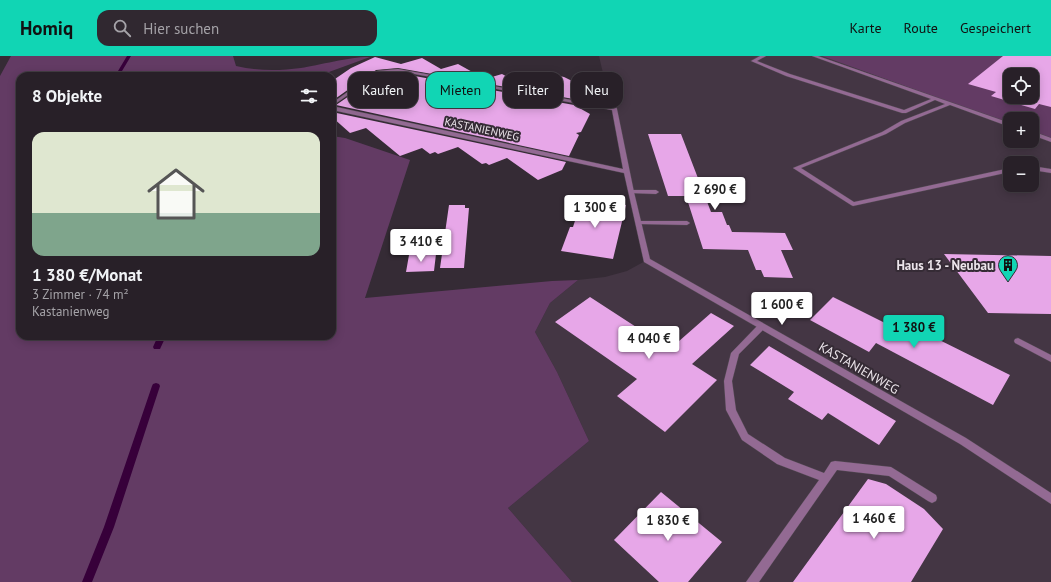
<!DOCTYPE html>
<html lang="de">
<head>
<meta charset="utf-8">
<style>
	:root { --surface:#282028; --page:#302830; --text:#f1f3f6; --muted:#a5a3a8; --line:#443e45; --accent:#11d5b4 }
	body { margin:0; font-family:"PT Sans",sans-serif; background:var(--page); color:var(--text); height:100vh; display:flex; flex-direction:column; font-size:15px; white-space:nowrap }
	* { box-sizing:border-box; margin:0 }
	p { font-size:13px; color:var(--muted) }
	.icon { flex:none; width:22px; height:22px; fill:none; stroke:currentColor; stroke-width:2; stroke-linecap:round; stroke-linejoin:round }
	.map { position:relative; flex:1; overflow:hidden }
	.details { position:absolute; left:16px; top:16px; width:320px; height:268px; display:flex; flex-direction:column; background:var(--surface); border-radius:12px; box-shadow:0 2px 10px #0003,0 0 0 1px var(--line) }
	.details>* { flex:none }
	.hud { position:absolute; left:348px; top:16px; width:380px; height:36px; display:flex; gap:8px }
	.fabs { position:absolute; left:1003px; top:12px; display:grid; gap:8px }
	.fabs a { display:grid; place-items:center; width:36px; height:36px; border-radius:8px; background:var(--surface); box-shadow:0 2px 10px #0003,0 0 0 1px var(--line); font-size:20px }
	.price { position:absolute; translate:-50% -34px; padding:0 9px; border-radius:4px; background:#fff; color:#222; font-size:13px; line-height:26px; filter:drop-shadow(0 1px 2px #0008) }
	.price::after { content:''; position:absolute; left:50%; top:24px; width:12px; height:9px; margin-left:-6px; background:inherit; clip-path:polygon(0 0,100% 0,50% 100%) }
	.price.on { background:var(--accent); color:#111 }
	ul { padding:0; list-style:none }
	li { display:grid; align-content:center; gap:8px; height:212px; padding:0 16px }
	li+li { border-top:1px solid var(--line) }
	li span { display:grid; place-items:center; height:124px; border-radius:12px; color:#555 }
	li>.icon { margin-inline-start:auto }
	span .icon { width:72px; height:72px; fill:#fffc; stroke-width:1 }
	li b { font-size:17px }
	h2 { display:flex; justify-content:space-between; align-items:center; height:48px; padding:0 16px; font-size:17px }
	.tag { padding:0 14px; border-radius:12px; background:var(--surface); box-shadow:0 2px 10px #0003,0 0 0 1px var(--line); font-size:14px; line-height:36px }
	.tag.on { background:var(--accent); color:#111 }
	header { display:flex; align-items:center; gap:24px; box-sizing:border-box; height:56px; padding:0 20px; background:var(--accent); color:#111 }
	header strong { font-size:19px }
	nav { display:flex; gap:22px; margin-inline-start:auto; font-size:14px }
	.search { width:280px; height:36px; background:var(--page); display:flex; align-items:center; gap:10px; box-sizing:border-box; padding:0 14px; border-radius:12px; color:var(--muted); font-size:15px }
	.map>svg:first-child { display:block }
	.built { fill:#443644; fill-rule:evenodd }
	.green { fill:#633b64; fill-rule:evenodd }
	.lines { fill:none; stroke-linecap:round; stroke-linejoin:round }
	.stream { fill:#37003a; fill-rule:evenodd }
	.building { fill:#e7a7e8; fill-rule:evenodd }
	.lane-casing { stroke:#524952; stroke-width:1 }
	.street-casing { stroke:#524952; stroke-width:1 }
	.lane { fill:#936a93; fill-rule:evenodd }
	.street { fill:#936a93; fill-rule:evenodd }
	.labels { text-anchor:middle; dominant-baseline:central; stroke-width:4; stroke-linejoin:round; paint-order:stroke }
	.far-street-label { font-size:11px; fill:#ece5eb; stroke:#352b35 }
	.poi-label { font-size:13px; font-weight:bold; fill:#ece5eb; stroke:#352b35; text-anchor:end }
	.street-label { font-size:13px; fill:#ece5eb; stroke:#352b35 }
</style>
</head>
<body>
<header>
<strong>Homiq</strong>
<div class="search"><svg class="icon" aria-label="search" viewBox="0 0 24 24"><circle cx="10" cy="10" r="6"/><path d="M15 15l6 6"/></svg>Hier suchen</div>
<nav><a>Karte</a><a>Route</a><a>Gespeichert</a></nav>
</header>
<div class="map">
<svg width="1051" height="526" viewBox="0 0 1051 526">
	<rect width="100%" height="100%" fill="#352b35"/>
	<path class="built" d="M599,0H1051V526H572L508,452L589,385L557,316L535,276L550,247L578,224L605,221L627,215L647,204L614,53L606,30ZM1010,19H1032V41H1010ZM1010,63H1032V85H1010ZM1010,107H1032V129H1010Z"/>
	<path class="green" d="M11,0H233L236,10C257,15 279,15 301,12C318,9 355,0 370,1L318,20H20V280H332V80L345,82L410,104L365,242L552,225L578,224L550,247L535,276L557,316L589,385L508,452L572,526H0V20Z
		M822,0H1051V83L1032,76V63H1010V68ZM1010,19H1032V41H1010Z"/>
	<g class="lines">
		<path class="stream" d="M127,0H131L119,20H115Z
			M158,280H166L160,293H154L153,291Z
			M156,327L159,328L160,330L114,471L92,526H82L104,471L152,330L153,328Z"/>
	</g>
	<path class="building" d="M1003,0H1051V51L1039,48L1035,53L991,40L996,36L968,28ZM1010,19H1032V41H1010Z
		M375,1L401,8L422,2L441,13L458,8L485,23L502,18L519,27L530,15L547,17L564,21L601,39L585,45L398,12L376,14L332,45V25L351,12Z
		M398,17L574,49L590,58L581,76L576,77L579,79L569,100L336,49L381,18Z
		M332,56L566,106L562,114L538,124L507,102L489,109L486,107L482,108L458,91L438,98L435,96L430,98L422,92L400,100L366,72L350,77L332,61Z
		M648,78H681L711,156H722L727,169H729L732,176L785,177L793,194H781L793,222L764,221L761,214H756L748,194L703,193L686,140H668Z
		M582,143L626,149L613,203L561,195L570,171H573Z
		M449,149H465V152H469L464,212H440Z
		M436,198L434,215L406,216L409,199Z
		M944,198L1051,200V258L988,257Z
		M590,241L670,293L711,257L734,270L692,308L717,324L665,376L617,340L637,323L555,266Z
		M833,241L891,270L897,263L1010,319L993,349L876,287L869,296L810,264Z
		M769,290L896,365L879,389L828,357L822,364L788,343L794,336L750,309Z
		M868,423L886,428L924,453L943,473L911,526H793Z
		M661,436L722,486L688,526H659L614,484Z"/>
	<g class="lines">
		<g class="lane-casing">
			<path id="lane" d="M760,0H766L757,5L790,18L904,54L931,43L812,0H818L1010,67V71L950,49L905,67L886,78L801,112L854,146L1010,112V116L853,150L851,149L793,112L882,76L901,65L945,48L935,44L906,57H902L786,20L751,5Z
				M1032,75L1051,82V86L1032,79Z
				M1032,110L1051,113V117L1032,114Z
				M631,134H656L659,136L656,138L629,137V135Z
				M638,165H687L690,167L687,169L636,168V166Z
				M762,267L766,270L765,272L739,298L732,325L736,354L748,378L785,402L824,417L831,406L835,405L891,411L936,439L937,442L936,445L932,447L928,445L889,420L837,414L759,526H746L819,424L777,408L742,384L726,354L724,325L731,297L759,268Z
				M1018,282L1051,299V306L1015,287L1014,285L1015,283Z"/>
		</g>
		<g class="street-casing">
			<path id="street" d="M398,13L611,51L604,30L608,29L617,53L634,136L650,203L966,382L1051,437V448L960,388L644,206L624,117L332,54V47L377,15ZM398,15L612,54L623,113L332,50L380,17Z"/>
		</g>
		<use href="#lane" class="lane"/>
		<use href="#street" class="street"/>
	</g>
	<defs>
		<g id="building-pin" transform="scale(1)"><path d="M0 17L-7.5 6A9.5 9.5 0 1 1 7.5 6Z" fill="#11d5b4" stroke="#352b35"/><path d="M-4-6H4V6H1V3H-1V6H-4ZM-2.5-4.3h1.7v1.8h-1.7ZM.8-4.3h1.7v1.8H.8ZM-2.5-1h1.7V.8h-1.7ZM.8-1h1.7V.8H.8Z" fill="#111"/></g>
	</defs>
	<g fill-rule="evenodd">
		<use href="#building-pin" x="1008" y="209"/>
	</g>
	<g class="labels">
		<g class="far-street-label">
			<text transform="translate(482 73) rotate(12)">KASTANIENWEG</text>
		</g>
		<g class="poi-label">
			<text x="994" y="209">Haus 13 - Neubau</text>
		</g>
		<g class="street-label">
			<text transform="translate(859 312) rotate(30)">KASTANIENWEG</text>
		</g>
	</g>
</svg>
<div class="fabs">
<a><svg class="icon" aria-label="locate" viewBox="0 0 24 24"><circle cx="12" cy="12" r="6"/><path d="M12 2v4M12 18v4M2 12h4M18 12h4"/></svg></a>
<a>+</a>
<a>−</a>
</div>
<b class="price" style="left:715px;top:155px">2 690 €</b>
<b class="price" style="left:595px;top:173px">1 300 €</b>
<b class="price" style="left:421px;top:207px">3 410 €</b>
<b class="price" style="left:782px;top:270px">1 600 €</b>
<b class="price on" style="left:914px;top:293px">1 380 €</b>
<b class="price" style="left:649px;top:304px">4 040 €</b>
<b class="price" style="left:874px;top:484px">1 460 €</b>
<b class="price" style="left:668px;top:486px">1 830 €</b>
<div class="hud">
<a class="tag">Kaufen</a>
<a class="tag on">Mieten</a>
<a class="tag">Filter</a>
<a class="tag">Neu</a>
</div>
<section class="details">
<h2>8 Objekte<svg class="icon" aria-label="filters" viewBox="0 0 24 24"><path d="M4 7h16M4 17h16"/><circle cx="9" cy="7" r="2"/><circle cx="15" cy="17" r="2"/></svg></h2>
<ul>
<li><span style="background:linear-gradient(#dfe7d0 65%,#7fa58c 0)"><svg class="icon" aria-label="home" viewBox="0 0 24 24"><path d="M3 11l9-7 9 7M6 9v11h12V9"/></svg></span><div><b>1 380 €/Monat</b><p>3 Zimmer · 74 m²</p><p>Kastanienweg</p></div></li>
</ul>
</section>
</div>
</body>
</html>
